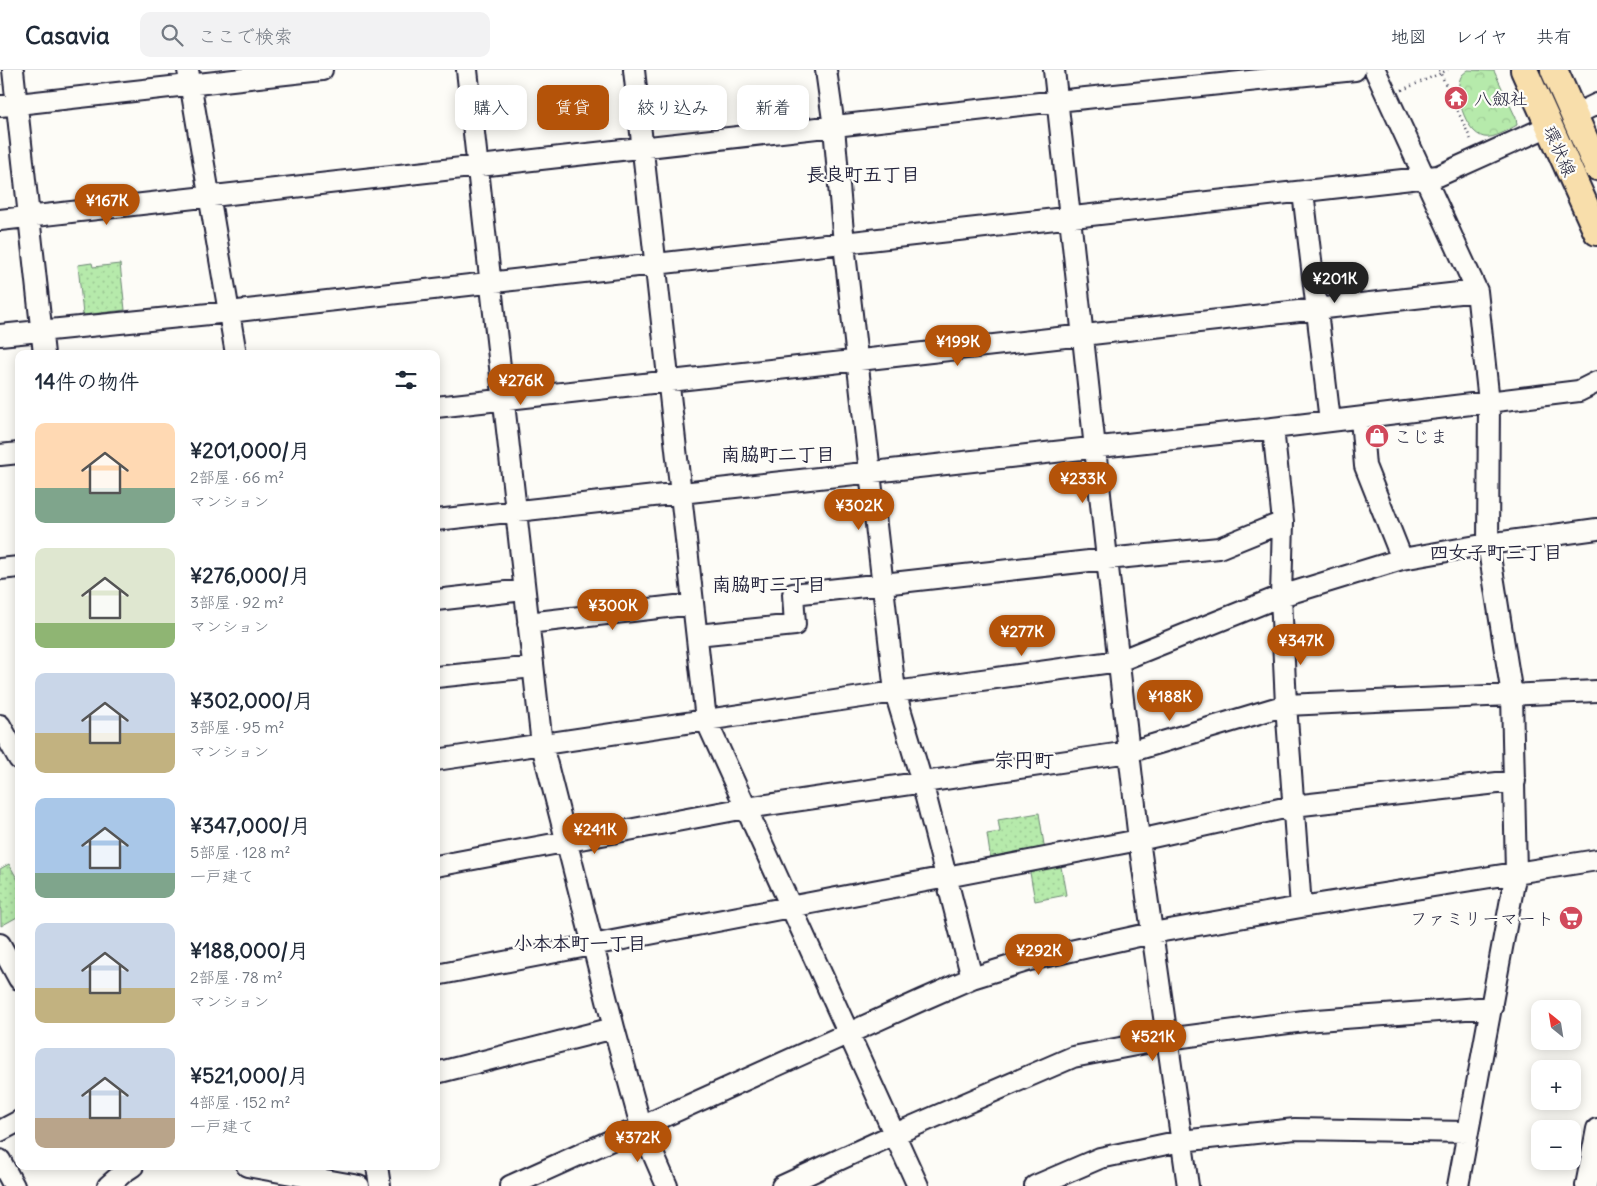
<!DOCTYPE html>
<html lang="ja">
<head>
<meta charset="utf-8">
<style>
	:root { --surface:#fff; --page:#f2f2f3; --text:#1f2937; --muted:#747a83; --line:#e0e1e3; --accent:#b45309 }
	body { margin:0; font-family:Delius,"Klee One",sans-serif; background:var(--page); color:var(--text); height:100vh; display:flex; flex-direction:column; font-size:19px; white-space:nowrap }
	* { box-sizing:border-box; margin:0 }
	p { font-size:16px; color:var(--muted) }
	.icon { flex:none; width:28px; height:28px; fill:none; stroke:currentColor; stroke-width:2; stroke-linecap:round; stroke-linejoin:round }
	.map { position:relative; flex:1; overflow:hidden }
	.sheet { position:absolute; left:15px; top:280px; width:425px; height:820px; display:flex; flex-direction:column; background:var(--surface); border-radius:10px; box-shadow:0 2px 12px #0003 }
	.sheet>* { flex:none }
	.top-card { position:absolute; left:455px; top:15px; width:475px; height:45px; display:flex; gap:10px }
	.needle { width:32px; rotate:330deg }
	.tools { position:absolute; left:1531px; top:930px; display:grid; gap:10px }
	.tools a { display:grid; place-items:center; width:50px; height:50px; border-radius:10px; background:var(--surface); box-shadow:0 2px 12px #0003; font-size:25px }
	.price { position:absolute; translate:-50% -42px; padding:0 11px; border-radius:18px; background:var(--accent); color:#fff; font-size:16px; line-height:32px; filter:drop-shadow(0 1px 2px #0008) }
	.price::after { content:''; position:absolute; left:50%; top:30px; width:15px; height:11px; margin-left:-8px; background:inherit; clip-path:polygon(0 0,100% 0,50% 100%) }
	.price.selected { background:#222; color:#fff }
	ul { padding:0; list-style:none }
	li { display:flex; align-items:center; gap:15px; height:125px; padding:0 20px }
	li span { display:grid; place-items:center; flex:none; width:140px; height:100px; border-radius:10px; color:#555 }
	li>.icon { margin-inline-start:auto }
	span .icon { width:60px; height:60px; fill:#fffc; stroke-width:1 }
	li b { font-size:21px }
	h2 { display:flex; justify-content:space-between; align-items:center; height:60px; padding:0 20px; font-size:21px }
	.chip { padding:0 18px; border-radius:10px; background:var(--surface); box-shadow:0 2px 12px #0003; font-size:18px; line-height:45px }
	.chip.selected { background:var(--accent); color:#fff }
	header { display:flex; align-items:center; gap:30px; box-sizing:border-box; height:70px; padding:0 25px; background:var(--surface); border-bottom:1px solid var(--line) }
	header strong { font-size:24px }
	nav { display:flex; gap:28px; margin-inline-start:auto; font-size:18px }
	.search { width:350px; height:45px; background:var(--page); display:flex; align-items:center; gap:12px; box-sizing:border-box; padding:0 18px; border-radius:10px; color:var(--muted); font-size:19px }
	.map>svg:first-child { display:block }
	.grass { fill:url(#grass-dots); stroke:#6c8673 }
	.forest { fill:url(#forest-crowns); stroke:#6c8673 }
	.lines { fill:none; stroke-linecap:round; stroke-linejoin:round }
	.minor-casing { stroke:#22223b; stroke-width:24 }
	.major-casing { stroke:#22223b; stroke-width:30 }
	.path { stroke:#22223b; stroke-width:2.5; stroke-dasharray:1 4; stroke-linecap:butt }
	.minor { stroke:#fdfcf7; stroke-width:20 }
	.major { stroke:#f8deab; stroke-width:26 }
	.labels { text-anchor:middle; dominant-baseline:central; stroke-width:4.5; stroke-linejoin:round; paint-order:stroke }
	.poi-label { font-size:18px; fill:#22223b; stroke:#fdfcf7; text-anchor:start }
	.street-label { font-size:18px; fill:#22223b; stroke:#fdfcf7 }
	.neighbourhood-label { font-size:19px; font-weight:bold; fill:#22223b; stroke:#fdfcf7 }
	.quarter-label { font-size:20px; font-weight:bold; fill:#22223b; stroke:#fdfcf7 }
</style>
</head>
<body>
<header>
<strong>Casavia</strong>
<div class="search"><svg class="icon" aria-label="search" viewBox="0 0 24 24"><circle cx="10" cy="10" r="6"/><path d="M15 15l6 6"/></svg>ここで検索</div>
<nav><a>地図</a><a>レイヤ</a><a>共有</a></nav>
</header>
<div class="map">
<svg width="1597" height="1116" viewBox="0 0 1597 1116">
	<defs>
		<pattern id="grass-dots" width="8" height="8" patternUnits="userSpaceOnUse" patternTransform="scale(1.25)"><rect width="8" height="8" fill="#b6eaab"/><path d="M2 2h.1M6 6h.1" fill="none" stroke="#9cc894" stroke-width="1.8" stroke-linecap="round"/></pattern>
		<pattern id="forest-crowns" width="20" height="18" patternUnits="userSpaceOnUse" patternTransform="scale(1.25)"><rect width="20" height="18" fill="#b6eaab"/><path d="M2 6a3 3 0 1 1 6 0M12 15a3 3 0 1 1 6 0" fill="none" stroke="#9cc894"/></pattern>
	</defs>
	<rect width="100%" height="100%" fill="#fdfcf7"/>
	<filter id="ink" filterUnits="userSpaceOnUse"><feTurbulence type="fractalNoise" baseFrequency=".02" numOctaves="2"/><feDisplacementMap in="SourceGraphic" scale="10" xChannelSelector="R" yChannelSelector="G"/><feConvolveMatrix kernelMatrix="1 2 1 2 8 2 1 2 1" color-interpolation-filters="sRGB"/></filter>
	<g filter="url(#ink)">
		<path class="grass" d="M92,193L93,197L120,194L125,240L83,245L78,195Z
			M1039,743L1045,781L991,791L987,764L1000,762L998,750Z
			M1060,791L1066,825L1035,831L1029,797Z
			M9,794L19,812V846L1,856L0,799Z"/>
		<path class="forest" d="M1468,0L1494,1L1516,48L1517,55C1508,60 1494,69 1484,67C1465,63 1452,20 1462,5C1464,3 1466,2 1468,0Z"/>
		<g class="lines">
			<g class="minor-casing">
				<path id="minor" d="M13,0L44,284
					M188,0L236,284
					M467,0L542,675L614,958L641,1056L667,1116
					M634,0L706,650L918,1116
					M826,0L834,57L844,174L895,622L922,712L972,908
					M1054,0L1107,489L1139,770L1188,1116
					M1375,0L1477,221L1489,332L1488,474L1512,625L1516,802L1458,1116
					M0,36L322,0
					M1574,45L1597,34
					M1303,122L1330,351
					M0,150L1057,31L1355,0
					M0,265L229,242L1438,106L1549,56
					M436,337C783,298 1130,261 1477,221
					M1361,348L1365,396L1402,489
					M1273,358L1283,452L1281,526L1286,635L1301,837
					M0,385L19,383
					M436,450L1273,358L1579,321L1597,312
					M0,499L19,497
					M436,530L524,520
					M528,553L693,534
					M697,565L795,555L793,524L1107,489L1219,478L1283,452
					M436,607L533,597
					M0,655L19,689
					M436,690L895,622L1119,591L1281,526L1402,489L1488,474L1597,459
					M436,796L746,738L1129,682L1286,635L1597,621
					M0,874L19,909
					M436,905L1139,770L1293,736L1515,711
					M436,1003L614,958
					M0,1061L19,1051
					M0,1090L14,1116
					M247,1096L359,1116
					M377,1096L380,1116
					M108,1116L124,1102L133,1096
					M510,1116L922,930L972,908L1030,890L1152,863L1301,837L1597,790
					M782,1116L895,1064L1073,987L1167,969L1304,951L1492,937
					M1035,1116L1100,1088L1181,1071L1295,1059L1468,1062
					M1586,1116L1597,1059"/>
			</g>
			<g class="major-casing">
				<path id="major" d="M1524,0L1597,162
					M1554,0L1597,97"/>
			</g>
			<path class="path" d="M1439,0L1472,72
				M1402,20L1448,0"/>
			<use href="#minor" class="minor"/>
			<use href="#major" class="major"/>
		</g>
	</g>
	<defs>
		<g id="temple-disc" transform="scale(1.25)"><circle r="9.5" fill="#d1495b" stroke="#fdfcf7"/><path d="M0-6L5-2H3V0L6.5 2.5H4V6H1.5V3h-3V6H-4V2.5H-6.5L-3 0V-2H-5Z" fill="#fff"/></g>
		<g id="shop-disc" transform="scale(1.25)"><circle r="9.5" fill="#d1495b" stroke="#fdfcf7"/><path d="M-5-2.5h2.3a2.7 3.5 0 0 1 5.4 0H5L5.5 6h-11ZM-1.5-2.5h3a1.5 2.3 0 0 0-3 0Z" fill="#fff"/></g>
		<g id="supermarket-disc" transform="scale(1.25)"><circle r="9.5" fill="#d1495b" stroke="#fdfcf7"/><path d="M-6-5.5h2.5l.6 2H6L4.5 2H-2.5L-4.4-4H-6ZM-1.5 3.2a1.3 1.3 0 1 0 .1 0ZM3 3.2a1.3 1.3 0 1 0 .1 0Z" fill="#fff"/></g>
	</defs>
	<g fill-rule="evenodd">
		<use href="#temple-disc" x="1456" y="28"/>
		<use href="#shop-disc" x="1377" y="366"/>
		<use href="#supermarket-disc" x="1571" y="848"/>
	</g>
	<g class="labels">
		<g class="poi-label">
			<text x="1474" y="28">八劔社</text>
			<text x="1394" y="366">こじま</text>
			<text x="1554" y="848" text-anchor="end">ファミリーマート</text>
		</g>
		<g class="street-label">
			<text transform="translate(1560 81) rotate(66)">環状線</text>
		</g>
		<g class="neighbourhood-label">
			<text x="863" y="104">長良町五丁目</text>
			<text x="778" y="384">南脇町二丁目</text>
			<text x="1496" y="482">四女子町三丁目</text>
			<text x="769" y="514">南脇町三丁目</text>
			<text x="580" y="873">小本本町一丁目</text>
		</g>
		<g class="quarter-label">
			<text x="1024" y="689">宗円町</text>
		</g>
	</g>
</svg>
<div class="tools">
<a><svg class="needle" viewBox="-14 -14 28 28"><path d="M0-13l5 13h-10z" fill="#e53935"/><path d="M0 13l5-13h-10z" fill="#747a83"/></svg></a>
<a>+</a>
<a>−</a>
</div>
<b class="price" style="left:107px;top:156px">¥167K</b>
<b class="price selected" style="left:1335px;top:234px">¥201K</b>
<b class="price" style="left:958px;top:297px">¥199K</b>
<b class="price" style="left:521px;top:336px">¥276K</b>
<b class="price" style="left:1083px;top:434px">¥233K</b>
<b class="price" style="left:859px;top:461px">¥302K</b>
<b class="price" style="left:613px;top:561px">¥300K</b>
<b class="price" style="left:1022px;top:587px">¥277K</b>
<b class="price" style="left:1301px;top:596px">¥347K</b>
<b class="price" style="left:1170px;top:652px">¥188K</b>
<b class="price" style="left:595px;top:785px">¥241K</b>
<b class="price" style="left:1039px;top:906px">¥292K</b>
<b class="price" style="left:1153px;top:992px">¥521K</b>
<b class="price" style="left:638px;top:1093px">¥372K</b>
<div class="top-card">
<a class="chip">購入</a>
<a class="chip selected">賃貸</a>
<a class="chip">絞り込み</a>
<a class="chip">新着</a>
</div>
<section class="sheet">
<h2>14件の物件<svg class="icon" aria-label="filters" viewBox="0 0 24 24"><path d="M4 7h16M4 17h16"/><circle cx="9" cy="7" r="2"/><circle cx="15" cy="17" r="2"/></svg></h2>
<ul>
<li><span style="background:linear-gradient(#ffd9b3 65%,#7fa58c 0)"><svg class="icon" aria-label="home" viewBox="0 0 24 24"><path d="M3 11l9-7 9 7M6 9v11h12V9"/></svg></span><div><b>¥201,000/月</b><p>2部屋 · 66 m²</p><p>マンション</p></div></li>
<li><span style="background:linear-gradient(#dfe7d0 75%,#8fb573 0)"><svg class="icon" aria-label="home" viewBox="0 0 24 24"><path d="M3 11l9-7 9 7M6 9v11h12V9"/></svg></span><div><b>¥276,000/月</b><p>3部屋 · 92 m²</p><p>マンション</p></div></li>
<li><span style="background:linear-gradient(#c9d6e8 60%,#c2b280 0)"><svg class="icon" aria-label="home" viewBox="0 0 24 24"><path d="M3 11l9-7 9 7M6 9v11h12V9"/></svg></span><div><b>¥302,000/月</b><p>3部屋 · 95 m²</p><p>マンション</p></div></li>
<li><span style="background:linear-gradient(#a9c7e8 75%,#7fa58c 0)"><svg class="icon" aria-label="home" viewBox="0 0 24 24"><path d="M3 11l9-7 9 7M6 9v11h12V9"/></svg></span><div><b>¥347,000/月</b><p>5部屋 · 128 m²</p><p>一戸建て</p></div></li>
<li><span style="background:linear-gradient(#c9d6e8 65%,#c2b280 0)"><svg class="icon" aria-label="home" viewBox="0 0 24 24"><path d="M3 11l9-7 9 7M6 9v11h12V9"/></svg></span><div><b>¥188,000/月</b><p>2部屋 · 78 m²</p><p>マンション</p></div></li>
<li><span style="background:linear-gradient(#c9d6e8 70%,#b9a48a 0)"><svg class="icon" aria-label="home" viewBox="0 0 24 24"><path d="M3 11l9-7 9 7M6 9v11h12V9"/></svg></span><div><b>¥521,000/月</b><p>4部屋 · 152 m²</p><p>一戸建て</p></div></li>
</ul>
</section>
</div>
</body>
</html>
